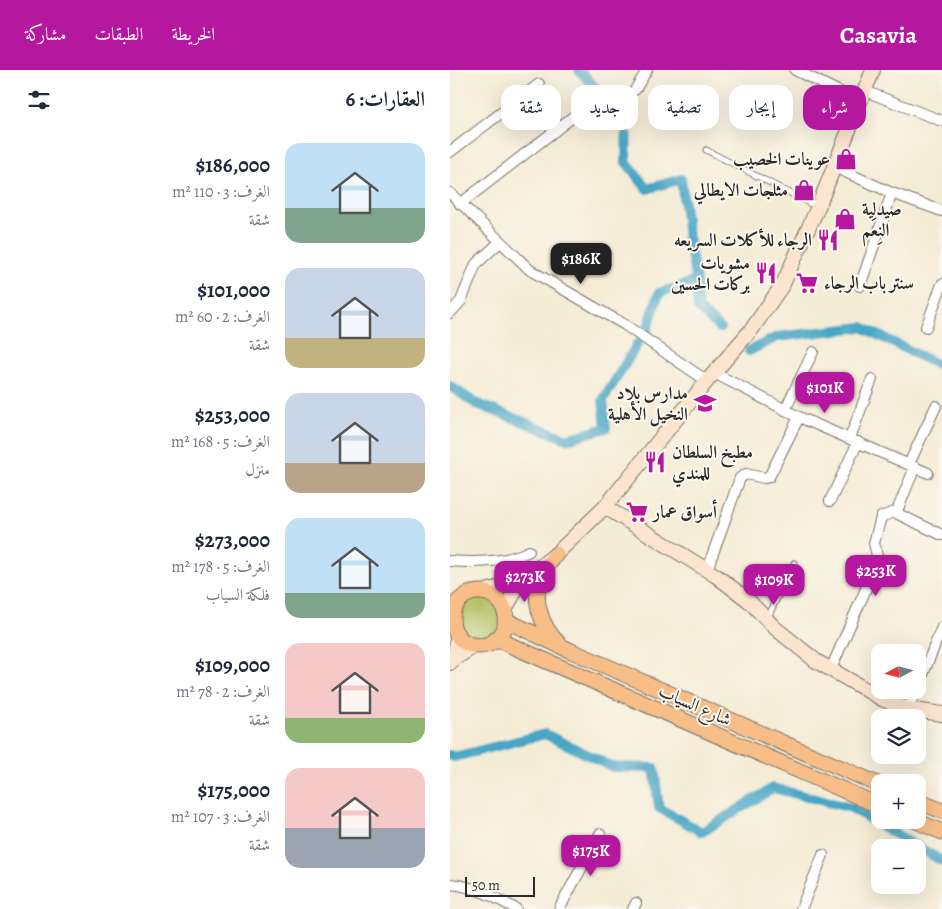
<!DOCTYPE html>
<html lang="ar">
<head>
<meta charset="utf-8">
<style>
	:root { --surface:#fff; --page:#f6f6f7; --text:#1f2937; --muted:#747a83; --accent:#b5179e }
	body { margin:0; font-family:Alegreya,Amiri,serif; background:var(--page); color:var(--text); direction:rtl; height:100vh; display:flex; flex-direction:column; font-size:19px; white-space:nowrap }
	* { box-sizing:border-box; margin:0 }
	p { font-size:16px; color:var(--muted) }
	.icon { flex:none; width:28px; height:28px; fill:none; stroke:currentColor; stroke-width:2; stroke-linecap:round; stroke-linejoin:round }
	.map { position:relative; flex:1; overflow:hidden; direction:ltr }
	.drawer { display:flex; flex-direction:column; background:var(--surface); width:450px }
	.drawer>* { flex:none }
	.top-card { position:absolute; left:15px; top:15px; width:401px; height:45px; direction:rtl; display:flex; gap:10px }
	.needle { width:32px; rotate:263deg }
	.buttons { position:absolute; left:421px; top:574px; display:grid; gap:10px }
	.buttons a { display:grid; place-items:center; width:55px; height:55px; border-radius:10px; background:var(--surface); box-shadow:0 5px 20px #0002; font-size:25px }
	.scale { position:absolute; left:15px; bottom:12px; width:70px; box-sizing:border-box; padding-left:5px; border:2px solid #2b2b2b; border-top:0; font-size:14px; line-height:18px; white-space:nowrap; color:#2b2b2b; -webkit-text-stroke:4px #fbf7ec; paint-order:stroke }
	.price { position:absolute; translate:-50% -42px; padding:0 11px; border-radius:10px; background:var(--accent); color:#fff; font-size:16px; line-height:32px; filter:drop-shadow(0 1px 2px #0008) }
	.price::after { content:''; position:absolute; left:50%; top:30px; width:15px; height:11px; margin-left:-8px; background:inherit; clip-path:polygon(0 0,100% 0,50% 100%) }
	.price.on { background:#222; color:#fff }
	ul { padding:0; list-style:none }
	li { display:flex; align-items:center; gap:15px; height:125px; padding:0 25px }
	li span { display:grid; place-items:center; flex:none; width:140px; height:100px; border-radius:15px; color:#555 }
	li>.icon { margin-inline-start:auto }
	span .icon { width:60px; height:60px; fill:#fffc; stroke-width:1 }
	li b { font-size:21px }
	h2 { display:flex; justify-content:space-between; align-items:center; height:60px; padding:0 25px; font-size:21px }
	.chip { padding:0 18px; border-radius:15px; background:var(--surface); box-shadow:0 5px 20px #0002; font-size:18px; line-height:45px }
	.chip.on { background:var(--accent); color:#fff }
	header { display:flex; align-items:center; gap:30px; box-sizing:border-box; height:70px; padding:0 25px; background:var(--accent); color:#fff }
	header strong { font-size:24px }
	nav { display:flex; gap:28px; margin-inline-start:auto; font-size:18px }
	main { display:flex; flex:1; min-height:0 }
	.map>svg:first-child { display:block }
	.green { fill:#b3bf61; stroke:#6f7546 }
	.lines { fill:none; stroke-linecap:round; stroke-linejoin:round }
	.canal { stroke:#47a5c6; stroke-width:10 }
	.lane-casing { stroke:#726f67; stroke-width:7 }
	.street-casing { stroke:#726f67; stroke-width:12 }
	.secondary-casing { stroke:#726f67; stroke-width:16 }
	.primary-casing { stroke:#726f67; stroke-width:17 }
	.lane { stroke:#fff; stroke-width:5 }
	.street { stroke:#fff; stroke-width:10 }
	.secondary { stroke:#fce5cf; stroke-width:14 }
	.primary { stroke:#f7be87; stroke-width:15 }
	.labels { text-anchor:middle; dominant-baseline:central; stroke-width:4; stroke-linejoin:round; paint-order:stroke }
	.poi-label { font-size:18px; font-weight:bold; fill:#2b2b2b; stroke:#fbf7ec; text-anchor:end }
	.street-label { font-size:18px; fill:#2b2b2b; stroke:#fbf7ec }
</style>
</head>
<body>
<header>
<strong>Casavia</strong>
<nav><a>الخريطة</a><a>الطبقات</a><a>مشاركة</a></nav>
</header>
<main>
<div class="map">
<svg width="492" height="839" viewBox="0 0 492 839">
	<rect width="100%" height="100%" fill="#fbf7ec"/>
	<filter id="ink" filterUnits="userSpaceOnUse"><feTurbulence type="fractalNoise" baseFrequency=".02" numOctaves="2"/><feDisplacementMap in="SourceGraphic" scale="10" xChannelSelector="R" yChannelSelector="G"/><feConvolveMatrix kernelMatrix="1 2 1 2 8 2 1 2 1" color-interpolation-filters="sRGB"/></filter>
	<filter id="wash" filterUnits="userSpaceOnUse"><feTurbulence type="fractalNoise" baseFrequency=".0096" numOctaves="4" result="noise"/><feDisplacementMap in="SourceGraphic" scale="20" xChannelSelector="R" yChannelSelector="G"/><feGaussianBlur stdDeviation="1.12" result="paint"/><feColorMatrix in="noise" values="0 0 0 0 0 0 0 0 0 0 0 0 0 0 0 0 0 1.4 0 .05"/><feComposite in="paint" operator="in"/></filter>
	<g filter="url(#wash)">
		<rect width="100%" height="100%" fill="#f5ecd6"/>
		<path class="green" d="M8 548a21 21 0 1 1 42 0a21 21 0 1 1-42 0Z"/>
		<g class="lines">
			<path class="canal" d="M129,0L177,51L176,92L197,119L231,109L238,167L246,211L248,238L270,258
				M197,260L209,223L246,211
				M299,281L327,267L412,257L492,297
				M0,316L25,333L117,369L156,358L153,330L188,273
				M0,685L4,687L95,664L163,697L204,698L209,738L252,762L323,718L401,738L492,791"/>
		</g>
	</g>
	<g filter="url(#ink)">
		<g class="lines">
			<g class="lane-casing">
				<path id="lane" d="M256,80L367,137
					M318,547L344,493"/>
			</g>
			<g class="street-casing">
				<path id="street" d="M345,0L410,32
					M185,20L197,0
					M415,21L492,51
					M0,82L89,14
					M384,97L442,123L492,141
					M0,123L80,200L175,255L257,311
					M10,134L124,46
					M410,216L442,123
					M0,243L11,231L26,194L50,172
					M476,257L492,214
					M264,303L349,347L478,403
					M335,340L363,282
					M400,368L422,309
					M459,394L486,336
					M465,397L447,441L448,444L492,465
					M380,431L408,372
					M0,491C25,493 56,493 79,481
					M257,500L290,408L296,404L314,408L319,407L349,347
					M381,599L425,498L427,486L424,473L431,447L447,441
					M468,617L492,557
					M458,639L466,620
					M0,814C24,816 45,827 66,839
					M109,839L150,764
					M183,839L186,833
					M351,839L373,785"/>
			</g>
			<g class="secondary-casing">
				<path id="secondary" d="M155,437L265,505L298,530L325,558L366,591L432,629L458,639L492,644
					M33,522L71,511
					M54,541L71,511L106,484L155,437L257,311L302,259L333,214L368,137L423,0
					M4,589L8,565
					M0,593L4,589L26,575"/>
			</g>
			<g class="primary-casing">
				<path id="primary" d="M106,484C102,490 97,496 93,503C80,526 91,557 109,574
					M2 549a27 27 0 1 1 54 0a27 27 0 1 1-54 0Z
					M55,550L119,580L430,715
					M46,569L430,736
					M468,731L492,741
					M464,750L492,762"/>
			</g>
			<use href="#lane" class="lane"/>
			<use href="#street" class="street"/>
			<use href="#secondary" class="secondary"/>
			<use href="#primary" class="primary"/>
		</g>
	</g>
	<defs>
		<g id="shop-bare" transform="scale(1.725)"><path d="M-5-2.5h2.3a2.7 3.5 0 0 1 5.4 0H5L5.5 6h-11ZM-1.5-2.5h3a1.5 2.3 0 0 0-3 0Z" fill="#b5179e" stroke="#fbf7ec" stroke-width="2.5" paint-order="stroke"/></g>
		<g id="restaurant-bare" transform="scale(1.725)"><path d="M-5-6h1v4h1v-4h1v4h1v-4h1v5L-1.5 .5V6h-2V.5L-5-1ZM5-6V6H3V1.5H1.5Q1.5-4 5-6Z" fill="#b5179e" stroke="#fbf7ec" stroke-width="2.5" paint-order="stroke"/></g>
		<g id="supermarket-bare" transform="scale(1.725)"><path d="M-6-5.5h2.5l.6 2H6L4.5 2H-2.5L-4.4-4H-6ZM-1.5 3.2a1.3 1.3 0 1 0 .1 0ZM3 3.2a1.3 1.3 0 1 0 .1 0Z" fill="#b5179e" stroke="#fbf7ec" stroke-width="2.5" paint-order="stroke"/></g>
		<g id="school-bare" transform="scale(1.725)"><path d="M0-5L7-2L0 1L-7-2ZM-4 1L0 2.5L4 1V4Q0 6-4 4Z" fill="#b5179e" stroke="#fbf7ec" stroke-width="2.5" paint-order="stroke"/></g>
	</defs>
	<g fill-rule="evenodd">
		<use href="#shop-bare" x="396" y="89"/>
		<use href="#shop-bare" x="354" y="120"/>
		<use href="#shop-bare" x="395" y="149"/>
		<use href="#restaurant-bare" x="378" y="170"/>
		<use href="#restaurant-bare" x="316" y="203"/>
		<use href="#supermarket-bare" x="357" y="213"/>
		<use href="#school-bare" x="255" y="333"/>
		<use href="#restaurant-bare" x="205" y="392"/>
		<use href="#supermarket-bare" x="187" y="442"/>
	</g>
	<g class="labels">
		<g class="poi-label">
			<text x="380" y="89">عوينات الخصيب</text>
			<text x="338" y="120">مثلجات الايطالي</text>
			<text x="412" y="139" text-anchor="start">صيدلية<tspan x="412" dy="21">النِعَم</tspan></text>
			<text x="362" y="170">الرجاء للأكلات السريعه</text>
			<text x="300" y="193">مشويات<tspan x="300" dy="21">بركات الحسين</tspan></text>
			<text x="374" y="213" text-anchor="start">سنتر باب الرجاء</text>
			<text x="238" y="323">مدارس بلاد<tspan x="238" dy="21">النخيل الأهلية</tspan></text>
			<text x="222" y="382" text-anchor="start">مطبخ السلطان<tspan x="222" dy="21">للمندي</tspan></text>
			<text x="203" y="442" text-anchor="start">أسواق عمار</text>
		</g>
		<g class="street-label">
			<text transform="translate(245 635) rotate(24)">شارع السياب</text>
		</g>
	</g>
</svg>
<div class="buttons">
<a><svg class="needle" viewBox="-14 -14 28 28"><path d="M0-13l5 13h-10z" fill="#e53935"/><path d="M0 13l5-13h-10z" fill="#747a83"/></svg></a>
<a><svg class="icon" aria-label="layers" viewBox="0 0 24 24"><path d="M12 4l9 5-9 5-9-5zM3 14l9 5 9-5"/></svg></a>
<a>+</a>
<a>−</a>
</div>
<div class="scale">50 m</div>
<b class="price on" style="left:131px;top:215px">$186K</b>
<b class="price" style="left:375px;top:344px">$101K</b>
<b class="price" style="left:426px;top:527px">$253K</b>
<b class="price" style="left:75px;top:533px">$273K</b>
<b class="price" style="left:324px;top:536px">$109K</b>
<b class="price" style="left:141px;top:807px">$175K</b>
<div class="top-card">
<a class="chip on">شراء</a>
<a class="chip">إيجار</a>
<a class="chip">تصفية</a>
<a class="chip">جديد</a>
<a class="chip">شقة</a>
</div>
</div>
<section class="drawer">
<h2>العقارات: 6<svg class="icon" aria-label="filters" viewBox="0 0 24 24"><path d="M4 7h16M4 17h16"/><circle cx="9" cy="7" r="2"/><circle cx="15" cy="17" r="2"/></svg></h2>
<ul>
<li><span style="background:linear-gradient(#bfe0f5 65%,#7fa58c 0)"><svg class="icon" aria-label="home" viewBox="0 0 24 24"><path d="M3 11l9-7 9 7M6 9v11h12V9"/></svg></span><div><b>$186,000</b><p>الغرف: 3 · 110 m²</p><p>شقة</p></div></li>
<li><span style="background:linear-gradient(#c9d6e8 70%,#c2b280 0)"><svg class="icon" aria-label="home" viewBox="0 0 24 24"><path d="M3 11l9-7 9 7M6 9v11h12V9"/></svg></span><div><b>$101,000</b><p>الغرف: 2 · 60 m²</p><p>شقة</p></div></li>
<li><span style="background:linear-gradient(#c9d6e8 70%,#b9a48a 0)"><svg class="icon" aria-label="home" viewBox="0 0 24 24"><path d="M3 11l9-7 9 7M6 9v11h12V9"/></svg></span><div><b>$253,000</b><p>الغرف: 5 · 168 m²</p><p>منزل</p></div></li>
<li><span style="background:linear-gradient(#bfe0f5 75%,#7fa58c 0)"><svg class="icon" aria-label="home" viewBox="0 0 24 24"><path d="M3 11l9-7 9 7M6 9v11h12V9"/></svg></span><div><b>$273,000</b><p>الغرف: 5 · 178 m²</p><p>فلكة السياب</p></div></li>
<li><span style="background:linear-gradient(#f6c9c9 75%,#8fb573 0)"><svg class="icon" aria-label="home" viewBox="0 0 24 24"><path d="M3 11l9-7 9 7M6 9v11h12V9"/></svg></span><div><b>$109,000</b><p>الغرف: 2 · 78 m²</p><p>شقة</p></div></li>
<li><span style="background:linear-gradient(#f6c9c9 60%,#9aa5b1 0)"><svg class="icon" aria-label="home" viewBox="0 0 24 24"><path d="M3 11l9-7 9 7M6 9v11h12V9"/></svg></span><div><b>$175,000</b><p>الغرف: 3 · 107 m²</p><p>شقة</p></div></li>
</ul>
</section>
</main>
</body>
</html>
